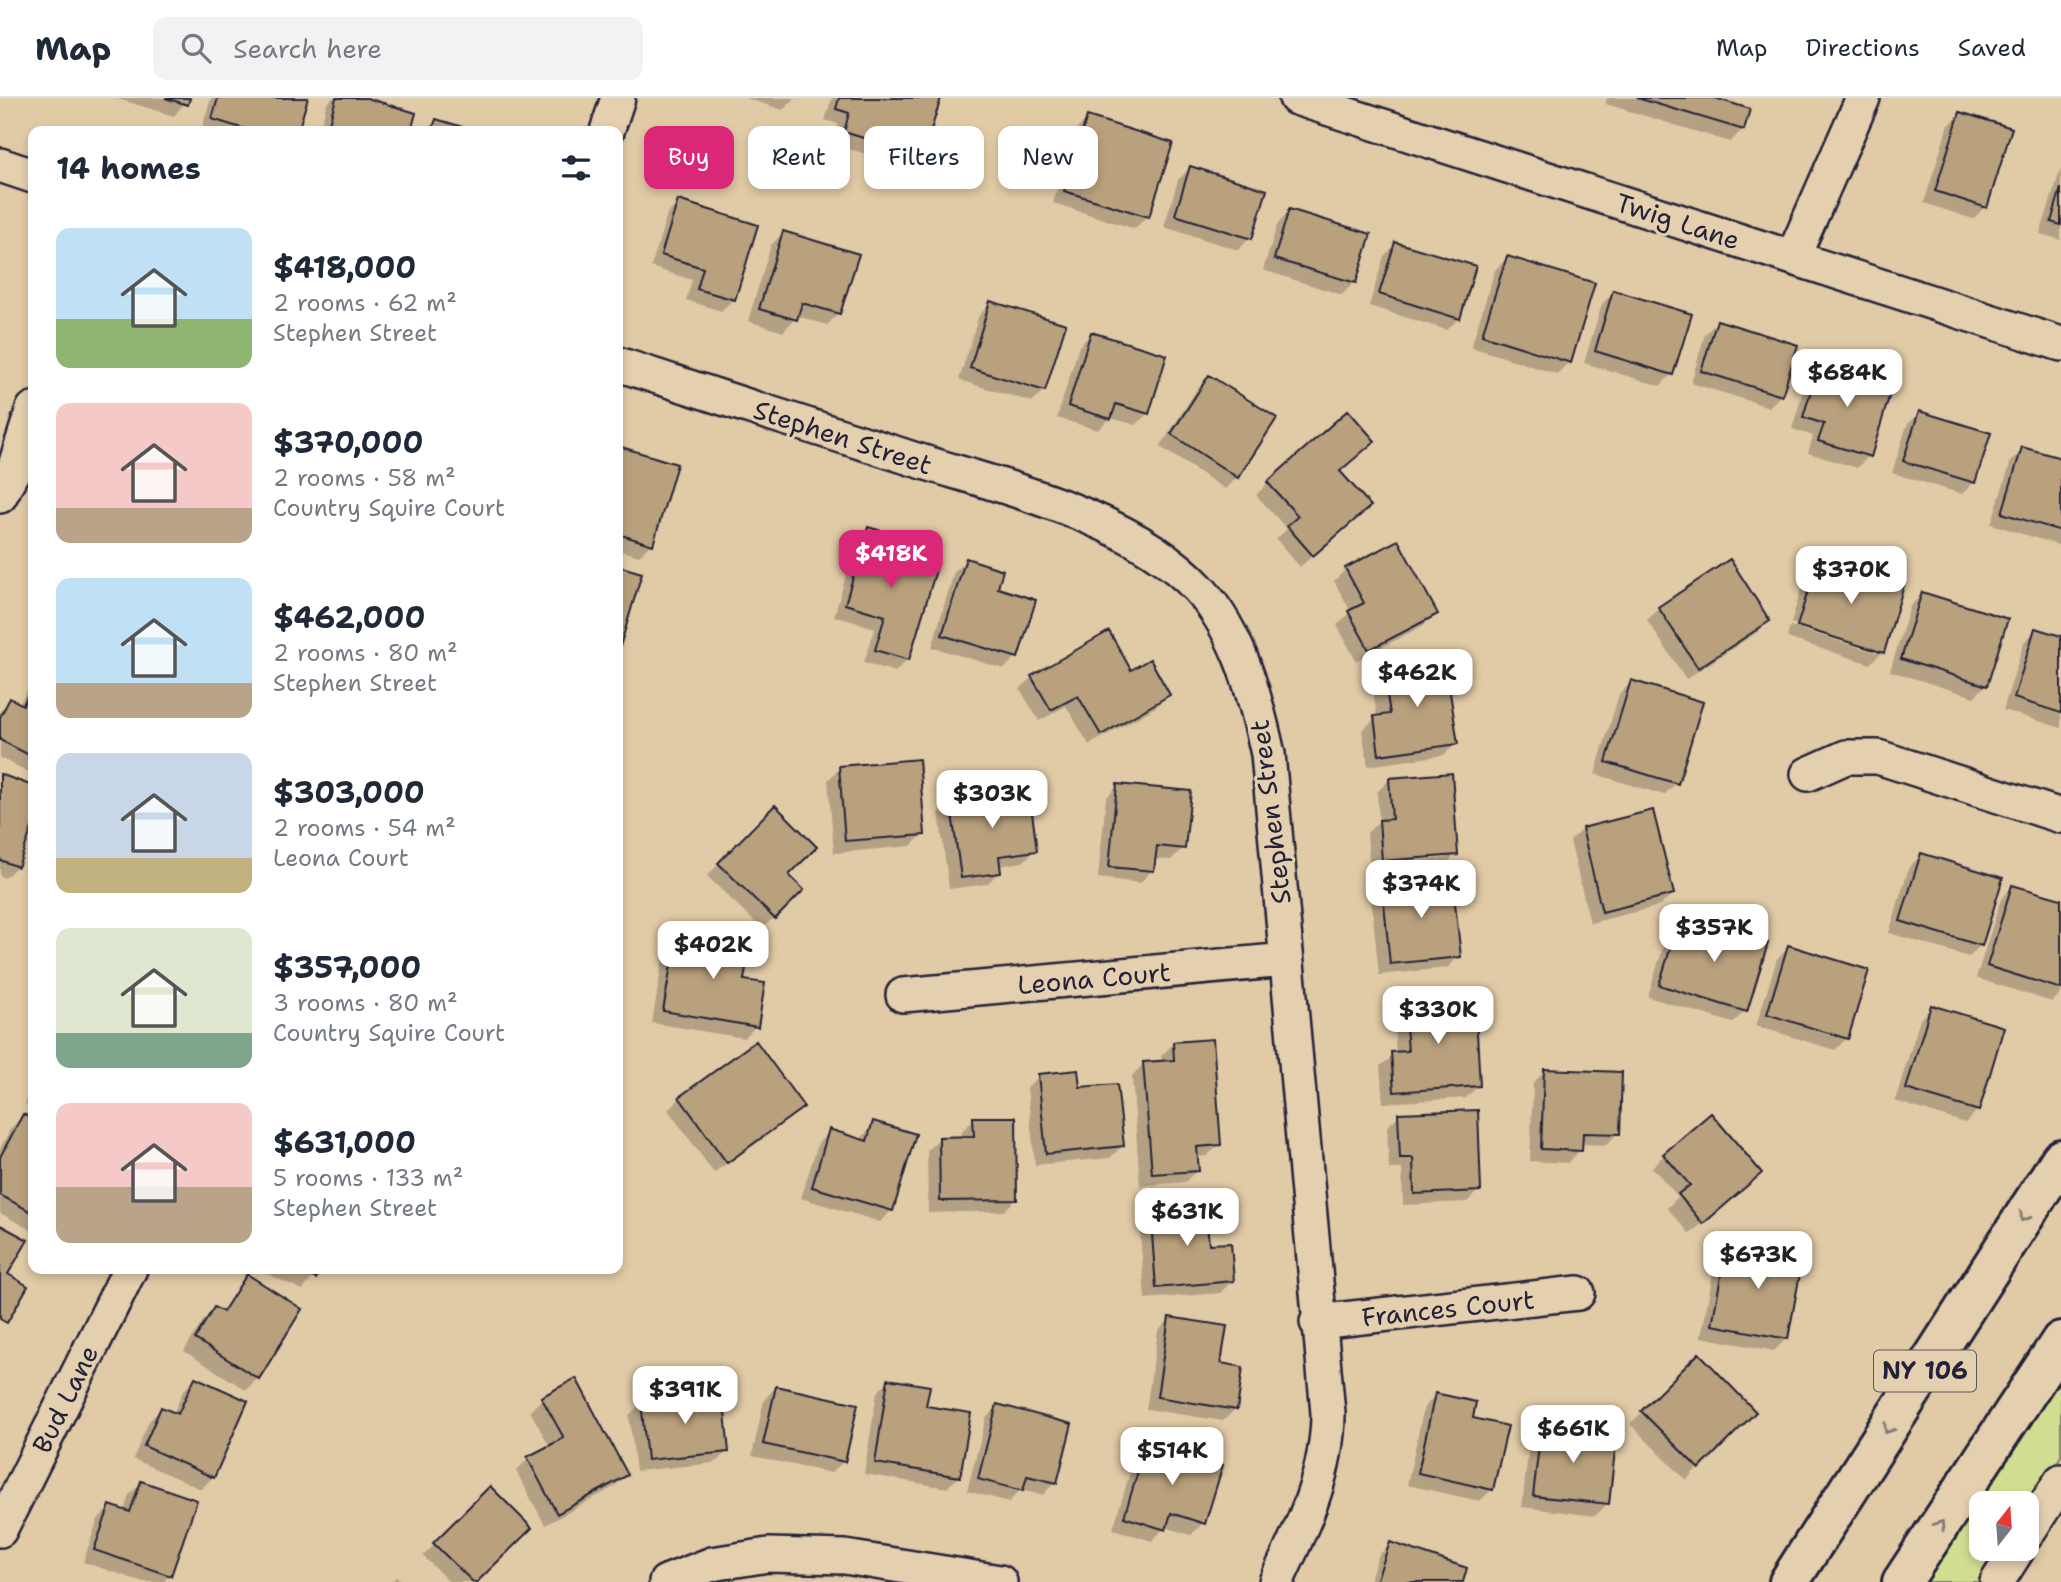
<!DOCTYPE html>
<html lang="en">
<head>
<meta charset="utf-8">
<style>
	:root { --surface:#fff; --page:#f2f2f3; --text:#1f2937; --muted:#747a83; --line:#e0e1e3; --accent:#db2777 }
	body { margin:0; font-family:"Shantell Sans",sans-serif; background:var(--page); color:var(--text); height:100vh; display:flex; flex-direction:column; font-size:26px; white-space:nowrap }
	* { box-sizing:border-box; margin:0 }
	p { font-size:23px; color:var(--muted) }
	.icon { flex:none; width:38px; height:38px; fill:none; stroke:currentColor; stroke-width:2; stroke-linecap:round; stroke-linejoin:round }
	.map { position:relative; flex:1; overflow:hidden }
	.sheet { position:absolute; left:28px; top:28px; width:595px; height:1148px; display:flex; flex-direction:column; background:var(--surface); border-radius:14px; box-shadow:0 4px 10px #0003 }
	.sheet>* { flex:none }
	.guide { position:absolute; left:644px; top:28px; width:665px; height:63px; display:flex; gap:14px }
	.needle { width:46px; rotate:17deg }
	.fabs { position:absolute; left:1969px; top:1393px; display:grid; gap:14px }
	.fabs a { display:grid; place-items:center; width:70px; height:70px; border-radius:14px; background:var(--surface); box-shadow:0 4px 10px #0003; font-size:35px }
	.price { position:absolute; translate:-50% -60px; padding:0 16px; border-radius:14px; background:#fff; color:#222; font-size:23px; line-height:46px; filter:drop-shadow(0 2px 4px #0008) }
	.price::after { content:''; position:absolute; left:50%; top:42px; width:21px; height:16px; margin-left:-10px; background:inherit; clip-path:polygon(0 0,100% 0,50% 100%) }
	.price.active { background:var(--accent); color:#fff }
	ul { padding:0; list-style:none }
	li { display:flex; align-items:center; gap:21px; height:175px; padding:0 28px }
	li span { display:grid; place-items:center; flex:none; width:196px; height:140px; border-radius:14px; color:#555 }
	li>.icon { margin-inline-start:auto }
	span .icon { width:84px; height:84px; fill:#fffc; stroke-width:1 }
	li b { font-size:30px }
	h2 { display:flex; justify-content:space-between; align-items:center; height:84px; padding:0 28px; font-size:30px }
	.tag { padding:0 24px; border-radius:14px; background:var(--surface); box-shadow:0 4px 10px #0003; font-size:24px; line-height:63px }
	.tag.active { background:var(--accent); color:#fff }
	header { display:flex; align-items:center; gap:42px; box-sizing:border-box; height:98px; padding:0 35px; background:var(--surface); border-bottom:2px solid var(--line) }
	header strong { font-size:33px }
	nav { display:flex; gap:38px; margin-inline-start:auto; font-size:24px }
	.search { width:490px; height:63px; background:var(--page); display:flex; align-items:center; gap:18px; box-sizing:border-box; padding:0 24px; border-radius:14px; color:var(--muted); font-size:26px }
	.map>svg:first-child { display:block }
	.green { fill:#d1de91; stroke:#7a8066; stroke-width:2 }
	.shadow { fill:#0003; fill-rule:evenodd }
	.building { fill:#baa17d; stroke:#22223b; stroke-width:2 }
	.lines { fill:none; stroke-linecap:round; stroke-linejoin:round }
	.street-casing { stroke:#22223b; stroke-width:38 }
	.primary-casing { stroke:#22223b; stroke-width:44 }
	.street { stroke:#e4cfae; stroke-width:33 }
	.primary { stroke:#e4cfae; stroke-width:38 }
	.oneway { stroke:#837874 }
	.labels { text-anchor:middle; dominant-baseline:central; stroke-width:6; stroke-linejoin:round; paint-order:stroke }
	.shield { fill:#e4cfae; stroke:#5c565e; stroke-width:2 }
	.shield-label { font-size:24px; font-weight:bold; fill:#22223b }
	.street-label { font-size:26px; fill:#22223b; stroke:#e4cfae }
</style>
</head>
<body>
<header>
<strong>Map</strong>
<div class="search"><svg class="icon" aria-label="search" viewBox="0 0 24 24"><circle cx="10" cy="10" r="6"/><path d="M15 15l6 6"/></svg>Search here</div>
<nav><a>Map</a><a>Directions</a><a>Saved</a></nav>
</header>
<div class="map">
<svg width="2061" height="1484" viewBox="0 0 2061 1484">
	<rect width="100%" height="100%" fill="#e1caa6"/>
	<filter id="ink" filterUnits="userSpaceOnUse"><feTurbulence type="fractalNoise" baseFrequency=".0143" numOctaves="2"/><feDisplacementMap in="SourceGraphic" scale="14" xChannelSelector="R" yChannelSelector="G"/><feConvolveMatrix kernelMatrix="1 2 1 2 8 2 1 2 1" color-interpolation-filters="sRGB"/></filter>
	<g filter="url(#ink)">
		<path class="green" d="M2061,1254V1358L2027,1413L2026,1405H1981V1451H2003L1982,1484H1910Z"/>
		<path class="shadow" d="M115,0H188L174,18Z
			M211,0H306L296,33H201Z
			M333,0H361L414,16L409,33H319L327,5Z
			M745,0H795L783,12Z
			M832,0H939L921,57L909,69L833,46L838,26L825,22Z
			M1607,0H1709L1748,12L1742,32L1730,44L1606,6Z
			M1961,16L1985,109L1973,121L1924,105L1948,28Z
			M1088,20L1147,118L1135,131L1053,105L1076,32Z
			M436,23L470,33H426Z
			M1190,70L1250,140L1238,152L1164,129L1178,82Z
			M2061,70V142L2040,136Z
			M679,104L734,201L721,213L686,202L692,182L651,169L667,116Z
			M1290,113L1368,137L1354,184L1342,197L1263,172L1278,125Z
			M783,135L839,215L827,227L797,218L783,234L748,223L771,147Z
			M1396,146L1459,220L1447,232L1369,208L1384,158Z
			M1507,160L1569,264L1557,276L1471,249L1495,172Z
			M1614,194L1672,276L1660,288L1584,265L1602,206Z
			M991,205L1044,292L1032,304L959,282L979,217Z
			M1717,224L1781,297L1769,309L1691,285L1705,236Z
			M1091,236L1148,315L1136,327L1110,320L1098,332L1057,320L1079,248Z
			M1820,268L1869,358L1857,370L1808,355L1813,338L1792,331L1807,280Z
			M1209,279L1237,379L1225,391L1160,349L1197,291Z
			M1919,315L1974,384L1962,396L1892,375L1907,327Z
			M619,350L651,446L639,458L618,452Z
			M2023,351L2061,362V448L1991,426L2011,363Z
			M1339,374L1356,419L1300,469L1276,441L1287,431L1256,397L1268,385Z
			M869,431L901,462L934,473L907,562L895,574L864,564L875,530L834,518L856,443Z
			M966,462L996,491L1016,559L1004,571L932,549L954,474Z
			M1818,463L1882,554L1870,566L1787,540L1790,528L1877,555V551L1791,525L1806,475Z
			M1346,471L1436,515L1424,527L1356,563L1337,527L1351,514L1334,483Z
			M1922,496L1986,587L1974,599L1890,573L1910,508Z
			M1659,510L1768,523L1756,535L1686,581L1647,522Z
			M2036,532L2061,540V630L2003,612L2024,544Z
			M1384,573L1456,645L1444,657L1368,668L1362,632L1377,619L1372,585Z
			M1130,575L1168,597L1156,609L1089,647L1066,608L1039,623L1020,591L1032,579Z
			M33,581V676L0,660V613L10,603L19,607Z
			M1632,584L1676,685L1664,697L1595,676L1619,596Z
			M840,670L923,736L911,748L834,755L828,682Z
			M0,678L33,689V722L17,768L5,780L0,778Z
			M1389,682L1456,756L1444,768L1370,774L1367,735L1379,723L1377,694ZM1446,756V760L1373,766V762Z
			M1118,688L1183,750L1171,762L1154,761L1152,772L1140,785L1098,780L1106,700Z
			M951,703L1035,752L1023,764L999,768V774L987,786L949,791L939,715Z
			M775,709L787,777L802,792L762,831L707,778Z
			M1582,731L1672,796L1660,808L1590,825L1570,743Z
			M1921,757L1981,847L1969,859L1889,835L1909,769Z
			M1383,787L1459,858L1447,870L1379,877L1371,799Z
			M2013,788L2061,803V895L2052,904L1976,880L2001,801Z
			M1680,821L1745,913L1733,925L1648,899L1668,833Z
			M677,835L742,883L756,928L744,940L652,925L665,847Z
			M1789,849L1847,940L1835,952L1756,928L1777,861Z
			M1405,905L1478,988L1466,1000L1383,1005L1380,968L1396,956L1393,917Z
			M1932,909L2002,930L1977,1013L1965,1025L1895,1003L1920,921Z
			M1173,946L1219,1046L1207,1058L1197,1059V1072L1185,1084L1140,1088L1132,978L1144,965L1162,964L1161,958Z
			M1545,973L1618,1035L1606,1047L1581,1046L1580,1052L1568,1065L1530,1063L1533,985Z
			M1039,978L1078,991L1122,1048L1110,1060L1035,1067L1027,990Z
			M33,988V1010L25,1006Z
			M680,1000L802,1008L714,1075L668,1012Z
			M1399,1017L1479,1092L1467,1104L1403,1107L1402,1071H1389L1387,1029Z
			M23,1018L33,1023V1133L0,1115V1051L11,1030Z
			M974,1021L1016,1101L1004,1113L928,1115L927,1052L940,1040H962V1033Z
			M874,1025L892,1112L880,1124L801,1100L818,1045L830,1033L860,1042Z
			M1664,1057L1760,1075L1690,1136L1667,1110L1678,1099L1652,1069Z
			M1151,1110L1207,1148L1232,1183L1220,1195L1145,1201L1139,1122Z
			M1728,1147L1786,1241L1774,1253L1701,1239L1716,1159Z
			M256,1171H319L303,1192Z
			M247,1178L258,1280L246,1292L184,1253L203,1223L215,1211L220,1215Z
			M1170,1221L1219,1266L1235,1311L1223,1323L1146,1311L1158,1233Z
			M1699,1258L1754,1314L1686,1382L1630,1326Z
			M195,1281L213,1379L201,1391L133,1361L149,1323L161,1311L173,1316L183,1293Z
			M889,1282L924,1309L959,1378L947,1390L864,1376L877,1295Z
			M776,1289L844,1363L831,1375L752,1358L764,1302Z
			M1436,1297L1471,1321L1492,1391L1480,1403L1407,1387L1424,1309Z
			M542,1301L626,1377L614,1389L545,1427L516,1373L528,1361L550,1349L530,1313Z
			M642,1305L727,1353L715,1365L636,1373L629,1317Z
			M998,1308L1055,1384L1043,1397L1021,1391L1009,1404L967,1393L986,1320Z
			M1542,1323L1576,1341L1607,1406L1595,1418L1522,1409L1530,1335Z
			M1147,1346L1203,1425L1191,1437L1165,1429L1152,1443L1113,1431L1135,1358Z
			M141,1385L170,1477L163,1484H143L83,1464L98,1421L110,1409L124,1414L129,1397Z
			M490,1391L475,1484H449L423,1458Z
			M1390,1446L1461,1484H1369L1378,1458Z
			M396,1479L407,1484H391Z"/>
		<path class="building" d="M165,0H190L188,7Z
			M218,0H308L298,33H251L212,21Z
			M336,0H367L416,15L411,33H327Z
			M839,0H941L923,58L844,34L849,15L836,11Z
			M1637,0H1715L1750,11L1744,32Z
			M1960,14L2012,30L1987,110L1935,93Z
			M1087,18L1173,45L1149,119L1064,93Z
			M436,21L476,33H432Z
			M1190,68L1267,92L1252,141L1175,117Z
			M2061,90V127L2051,124Z
			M678,102L758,127L735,202L697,191L703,170L661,157Z
			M1289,111L1371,136L1356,185L1274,161Z
			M783,133L859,156L840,216L802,205L797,222L759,211Z
			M1395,144L1476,168L1460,221L1379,196Z
			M1507,158L1595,185L1571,265L1482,237Z
			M1613,192L1692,216L1673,277L1595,253Z
			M990,203L1066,226L1045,293L970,270Z
			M1717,222L1798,247L1782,298L1701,273Z
			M1091,234L1167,257L1149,316L1116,306L1111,321L1068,308Z
			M1819,266L1892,289L1871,359L1818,343L1824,326L1803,319Z
			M1209,277L1277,320L1238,380L1171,336Z
			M1348,312L1375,343L1340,373L1371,408L1313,458L1287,428L1298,418L1267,384Z
			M1919,313L1991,335L1975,385L1903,363Z
			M618,348L677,366L653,447L618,436Z
			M2022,349L2061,360V433L2002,415Z
			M868,429L909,441L903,461L936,472L909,562L875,552L885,518L845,506Z
			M1398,442L1438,516L1369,552L1348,513L1364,505L1345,470Z
			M966,460L1003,472L998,490L1036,502L1018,560L942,537Z
			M1730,461L1770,523L1698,570L1658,509Z
			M1818,461L1904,487L1884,555L1797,528Z
			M618,468L642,475L619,552H618Z
			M1922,494L2008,521L1987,588L1901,561Z
			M2035,530L2061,538V615L2014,600Z
			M1109,533L1131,572L1150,561L1170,597L1101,637L1078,598L1051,612L1031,578Z
			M1445,562L1458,646L1379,657L1374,618L1390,616L1383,571Z
			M1631,582L1703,604L1678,686L1606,664Z
			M33,587V659L0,642V619L10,600L23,607Z
			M919,661L925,737L845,743L839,668Z
			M1452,675L1458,757L1382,763L1379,722L1392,721L1389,680Z
			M0,676L33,688V727L18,769L0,762Z
			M1117,686L1191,693L1185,751L1157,748L1154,773L1109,769Z
			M1029,691L1037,753L999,758L1001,775L961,780L950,701Z
			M775,707L817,749L789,777L804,792L775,821L718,765Z
			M1653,712L1674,796L1602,814L1582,730Z
			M1921,755L2003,780L1982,848L1900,823Z
			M1452,778L1461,859L1390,866L1382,785Z
			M2012,787L2061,801V891L1987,868Z
			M1680,819L1768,845L1747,914L1659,887Z
			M677,833L750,846L744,882L765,885L758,929L663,913Z
			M1788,847L1869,872L1848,941L1767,916Z
			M1475,899L1480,988L1394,994L1391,954L1408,953L1404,904Z
			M1931,907L2004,929L1979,1013L1906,991Z
			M1213,941L1221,1047L1197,1049L1199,1073L1152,1076L1143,964L1174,962L1173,944Z
			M756,943L804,1009L727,1065L679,999Z
			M1544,971L1622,974L1620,1036L1583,1035L1582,1053L1541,1051Z
			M1078,972L1080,989L1117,986L1124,1048L1046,1056L1038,976Z
			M1478,1012L1481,1093L1414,1096L1413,1060H1400L1398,1015Z
			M1711,1015L1762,1075L1703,1126L1678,1096L1690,1087L1663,1056Z
			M23,1016L33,1021V1115L0,1097V1059Z
			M973,1019H1016L1017,1102L940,1103L939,1039L974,1038Z
			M873,1023L916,1036L893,1113L812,1089L829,1031L867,1043Z
			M1205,1105L1209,1146L1231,1145L1234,1183L1156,1190L1150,1109Z
			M0,1127L28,1142L8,1176L28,1188L7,1225L0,1221Z
			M1727,1145L1803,1159L1788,1241L1712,1227Z
			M294,1171H321L316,1181Z
			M247,1176L302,1211L259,1281L195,1241L214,1209L223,1214Z
			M1169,1219L1227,1228L1221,1265L1243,1269L1237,1312L1157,1299Z
			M1699,1255L1756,1314L1699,1371L1641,1313Z
			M195,1279L248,1303L214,1380L144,1348L161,1309L178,1316Z
			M576,1280L628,1377L557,1416L527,1359L564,1340L541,1299Z
			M888,1281L930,1288L926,1308L971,1315L960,1379L875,1365Z
			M776,1288L858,1306L845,1364L763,1346Z
			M723,1294L729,1354L647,1362L641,1303Z
			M1435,1295L1476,1304L1473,1320L1508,1328L1493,1392L1418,1375Z
			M997,1306L1072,1326L1057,1385L1027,1378L1023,1393L978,1381Z
			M1542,1322L1580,1325L1578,1340L1616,1344L1609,1406L1533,1398Z
			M1147,1344L1223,1367L1205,1426L1171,1415L1166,1432L1124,1419Z
			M141,1383L197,1402L171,1478L94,1452L110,1407L130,1414Z
			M490,1388L532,1430L477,1484H473L433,1445Z
			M1390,1444L1467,1470L1463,1484H1376Z"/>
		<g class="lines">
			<g class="street-casing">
				<path id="street" d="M1296,0L2061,246
					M607,33L618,0
					M0,67L33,78
					M1793,159L1863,0
					M618,266C712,297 807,327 901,357C996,388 1130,416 1199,491C1240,536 1255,598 1268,656L1328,1315C1328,1376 1302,1430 1276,1484
					M0,398L14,371L33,311
					M1808,676L1846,659H1878L2061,718
					M903,897L1286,862
					M1317,1224L1578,1195
					M0,1432L130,1171
					M2026,1437L2061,1383
					M666,1484L712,1466L768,1457L845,1459L1000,1484
					M1997,1484L2018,1451"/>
			</g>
			<g class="primary-casing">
				<path id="primary" d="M1789,1484L2061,1061
					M1902,1484L2061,1243"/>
			</g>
			<use href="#street" class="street"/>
			<use href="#primary" class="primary"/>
		</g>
		<defs><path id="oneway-chevron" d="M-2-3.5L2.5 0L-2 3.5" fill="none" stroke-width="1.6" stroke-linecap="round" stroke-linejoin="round" transform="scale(1.75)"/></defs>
		<g class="oneway">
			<use href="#oneway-chevron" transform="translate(2024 1119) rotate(123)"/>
			<use href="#oneway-chevron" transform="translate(1888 1331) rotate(123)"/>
			<use href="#oneway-chevron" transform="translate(1940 1427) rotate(-57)"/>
		</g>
	</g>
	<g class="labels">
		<rect class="shield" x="1874" y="1252.5" width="102" height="41" rx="5"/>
		<g class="shield-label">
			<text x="1925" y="1273">NY 106</text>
		</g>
		<g class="street-label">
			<text transform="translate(1678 123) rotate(18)">Twig Lane</text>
			<text transform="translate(843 339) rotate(18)">Stephen Street</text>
			<text transform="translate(1270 714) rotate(-97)">Stephen Street</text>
			<text transform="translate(1094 880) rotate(-5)">Leona Court</text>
			<text transform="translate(1448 1210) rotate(-6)">Frances Court</text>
			<text transform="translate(65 1301) rotate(-64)">Bud Lane</text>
		</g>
	</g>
</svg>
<div class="fabs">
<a><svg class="needle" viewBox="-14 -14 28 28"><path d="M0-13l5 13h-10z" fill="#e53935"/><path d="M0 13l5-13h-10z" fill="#747a83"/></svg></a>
</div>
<b class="price" style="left:1847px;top:311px">$684K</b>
<b class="price active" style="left:891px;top:492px">$418K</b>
<b class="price" style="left:1851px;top:508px">$370K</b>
<b class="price" style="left:1417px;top:611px">$462K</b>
<b class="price" style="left:992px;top:732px">$303K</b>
<b class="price" style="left:1421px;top:822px">$374K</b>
<b class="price" style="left:1714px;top:866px">$357K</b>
<b class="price" style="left:713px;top:883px">$402K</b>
<b class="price" style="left:1438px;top:948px">$330K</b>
<b class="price" style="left:1187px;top:1150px">$631K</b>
<b class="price" style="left:1758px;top:1193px">$673K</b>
<b class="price" style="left:685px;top:1328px">$391K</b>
<b class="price" style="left:1573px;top:1367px">$661K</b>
<b class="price" style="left:1172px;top:1389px">$514K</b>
<div class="guide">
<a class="tag active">Buy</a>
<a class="tag">Rent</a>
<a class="tag">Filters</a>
<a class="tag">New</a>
</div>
<section class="sheet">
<h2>14 homes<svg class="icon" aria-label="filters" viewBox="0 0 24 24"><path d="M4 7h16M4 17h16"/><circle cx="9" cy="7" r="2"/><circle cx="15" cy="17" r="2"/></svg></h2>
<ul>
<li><span style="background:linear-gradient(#bfe0f5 65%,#8fb573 0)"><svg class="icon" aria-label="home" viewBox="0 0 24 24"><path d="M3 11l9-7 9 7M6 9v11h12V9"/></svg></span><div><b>$418,000</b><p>2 rooms · 62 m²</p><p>Stephen Street</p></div></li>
<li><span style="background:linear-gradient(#f6c9c9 75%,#b9a48a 0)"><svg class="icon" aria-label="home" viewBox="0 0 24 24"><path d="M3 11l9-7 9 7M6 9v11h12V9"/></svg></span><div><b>$370,000</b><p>2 rooms · 58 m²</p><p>Country Squire Court</p></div></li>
<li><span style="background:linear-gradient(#bfe0f5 75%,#b9a48a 0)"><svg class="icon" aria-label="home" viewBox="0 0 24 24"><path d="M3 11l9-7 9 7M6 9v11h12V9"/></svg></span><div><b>$462,000</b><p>2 rooms · 80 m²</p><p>Stephen Street</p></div></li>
<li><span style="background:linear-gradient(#c9d6e8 75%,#c2b280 0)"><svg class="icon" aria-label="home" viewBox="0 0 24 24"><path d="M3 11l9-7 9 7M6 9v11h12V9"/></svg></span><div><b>$303,000</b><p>2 rooms · 54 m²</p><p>Leona Court</p></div></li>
<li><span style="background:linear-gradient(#dfe7d0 75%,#7fa58c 0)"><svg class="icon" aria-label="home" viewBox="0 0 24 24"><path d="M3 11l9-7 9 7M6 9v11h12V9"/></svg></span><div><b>$357,000</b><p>3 rooms · 80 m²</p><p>Country Squire Court</p></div></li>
<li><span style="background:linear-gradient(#f6c9c9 60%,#b9a48a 0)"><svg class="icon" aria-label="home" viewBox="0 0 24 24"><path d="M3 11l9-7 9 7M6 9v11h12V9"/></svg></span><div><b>$631,000</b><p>5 rooms · 133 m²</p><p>Stephen Street</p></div></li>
</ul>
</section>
</div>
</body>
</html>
